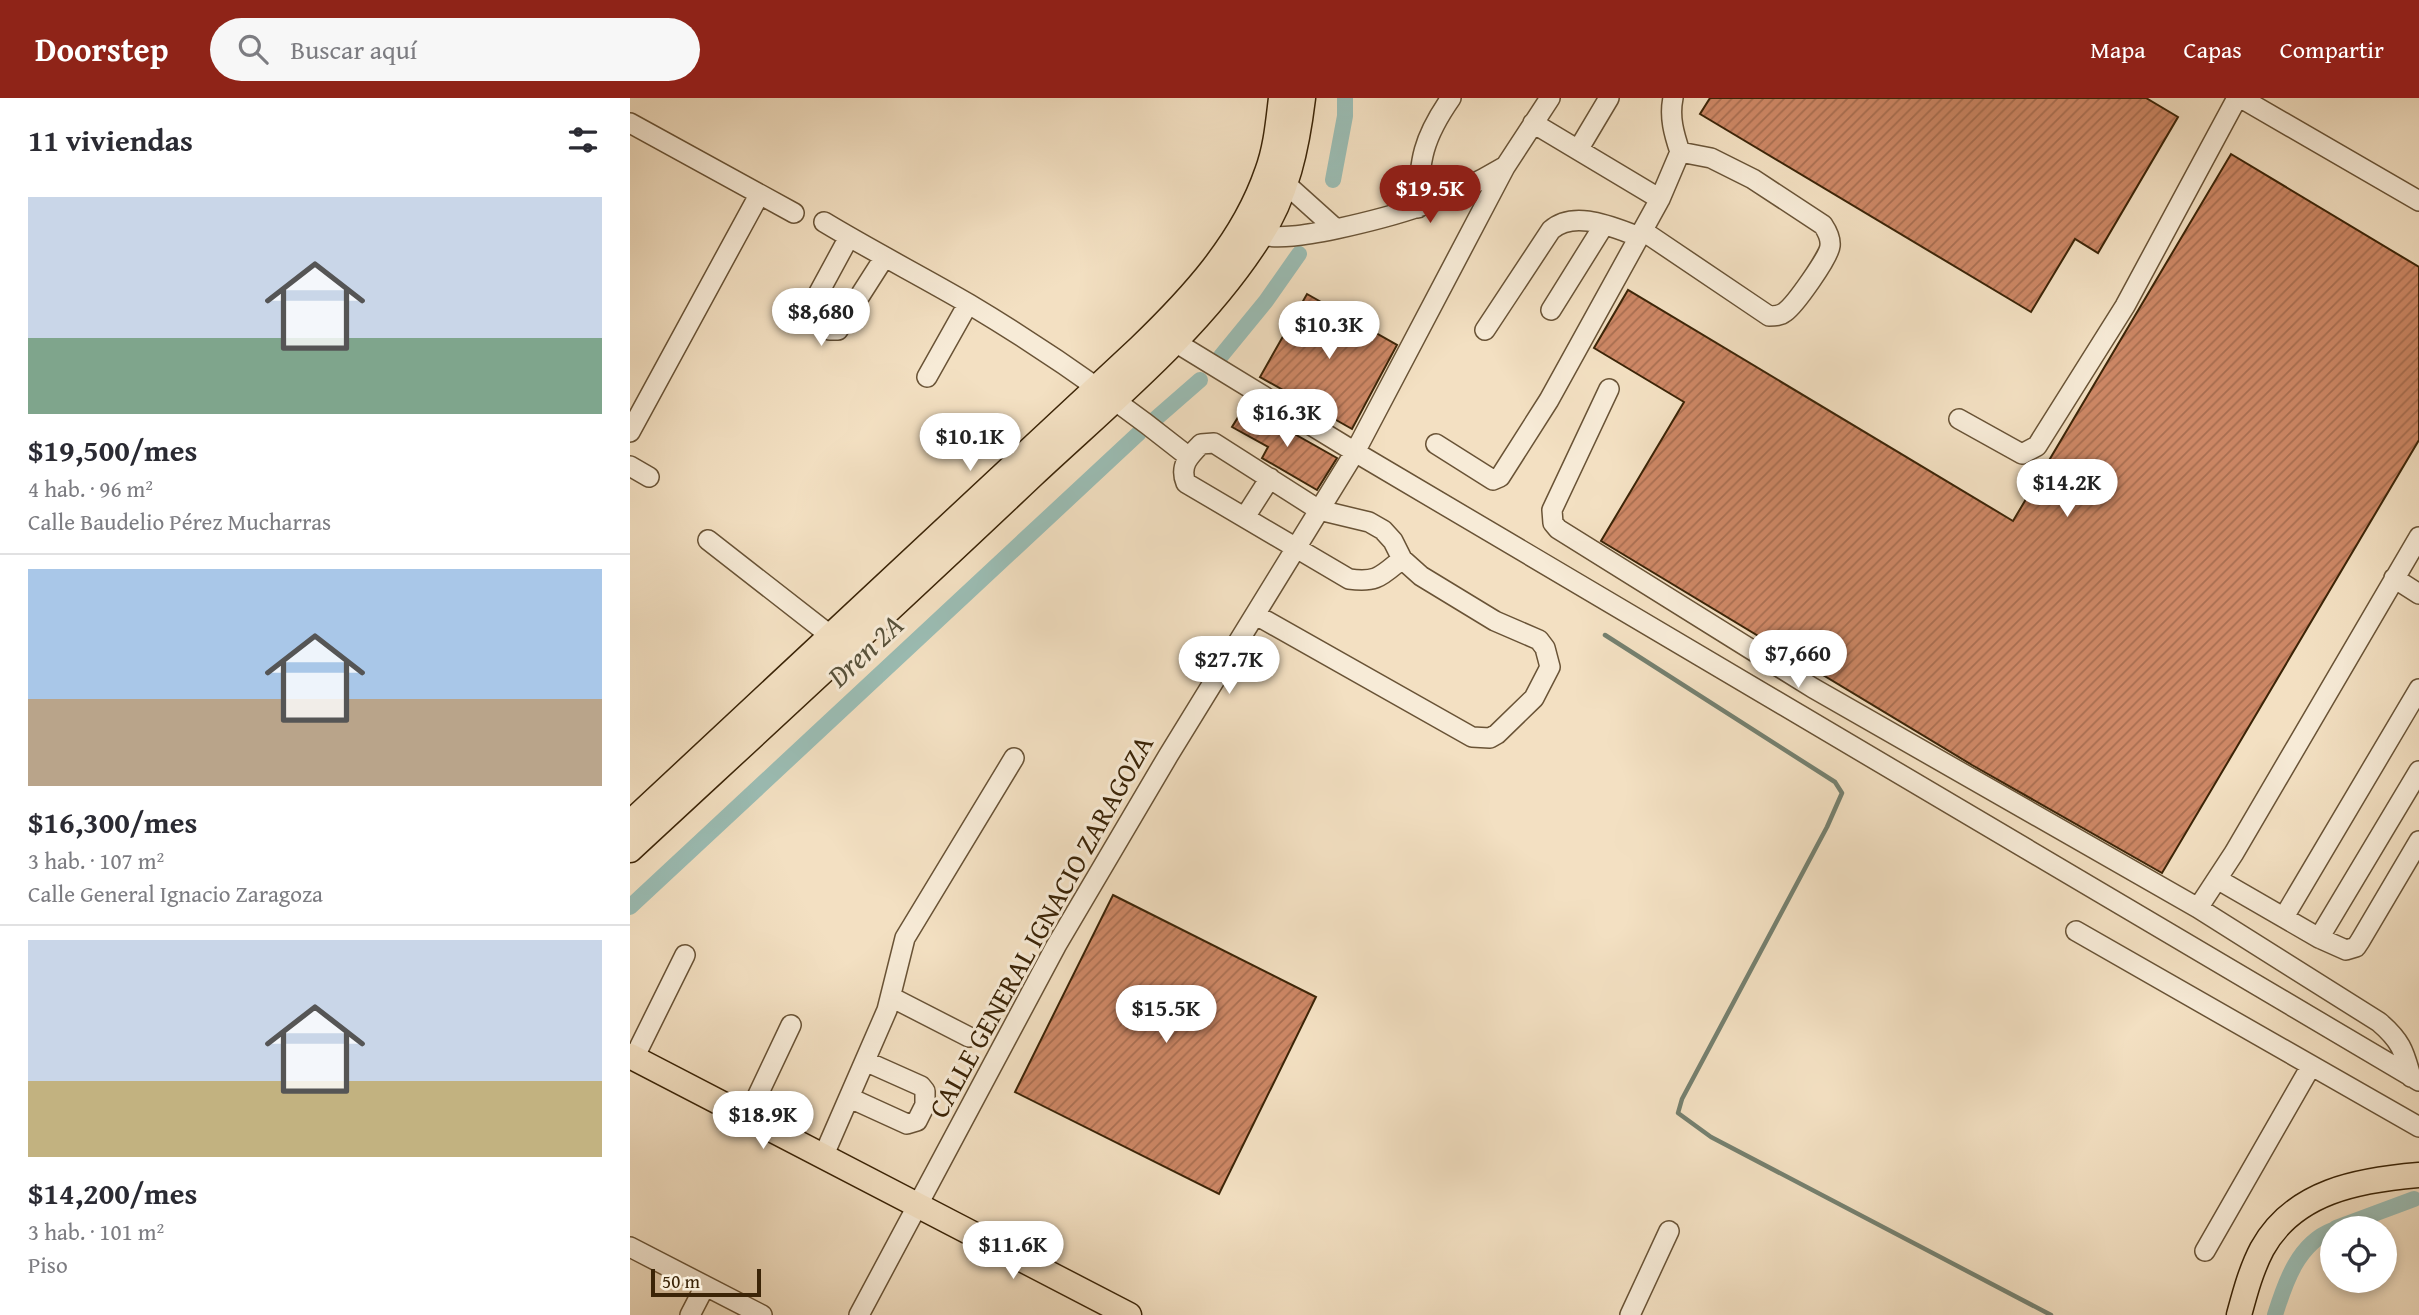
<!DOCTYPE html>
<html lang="es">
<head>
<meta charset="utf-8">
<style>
	:root { --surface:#fff; --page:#f7f7f7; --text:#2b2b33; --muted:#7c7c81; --line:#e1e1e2; --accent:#8f2418 }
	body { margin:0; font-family:"Gentium Book Plus",serif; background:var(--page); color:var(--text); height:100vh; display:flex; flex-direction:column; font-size:26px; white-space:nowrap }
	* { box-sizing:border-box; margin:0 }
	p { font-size:23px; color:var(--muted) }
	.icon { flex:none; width:38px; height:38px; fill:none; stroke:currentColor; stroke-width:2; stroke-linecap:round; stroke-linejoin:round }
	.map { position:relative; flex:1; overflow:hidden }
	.sheet { display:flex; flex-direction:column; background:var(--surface); width:630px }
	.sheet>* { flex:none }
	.controls { position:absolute; left:1690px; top:1118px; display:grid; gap:14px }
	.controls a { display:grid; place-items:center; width:77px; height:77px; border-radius:50%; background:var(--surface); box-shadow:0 4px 10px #0003; font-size:35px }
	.scale { position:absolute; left:21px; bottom:18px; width:110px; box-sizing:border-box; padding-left:7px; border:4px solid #3b2407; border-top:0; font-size:19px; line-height:24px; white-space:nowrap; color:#3b2407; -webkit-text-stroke:5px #f7ebd7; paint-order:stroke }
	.price { position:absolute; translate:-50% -60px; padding:0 16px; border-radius:24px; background:#fff; color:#222; font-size:23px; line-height:46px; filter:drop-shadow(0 2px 4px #0008) }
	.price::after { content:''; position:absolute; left:50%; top:42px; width:21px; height:16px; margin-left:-10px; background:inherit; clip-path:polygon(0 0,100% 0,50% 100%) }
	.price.current { background:var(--accent); color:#fff }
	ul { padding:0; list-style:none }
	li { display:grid; align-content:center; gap:14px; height:371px; padding:0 28px }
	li+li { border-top:2px solid var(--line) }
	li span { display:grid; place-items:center; height:217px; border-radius:0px; color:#555 }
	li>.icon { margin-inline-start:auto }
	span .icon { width:126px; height:126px; fill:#fffc; stroke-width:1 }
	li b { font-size:30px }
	h2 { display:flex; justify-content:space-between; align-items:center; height:84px; padding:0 28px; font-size:30px }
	header { display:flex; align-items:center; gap:42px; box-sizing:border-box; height:98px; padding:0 35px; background:var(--accent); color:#fff }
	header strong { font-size:33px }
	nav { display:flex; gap:38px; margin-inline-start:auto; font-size:24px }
	.search { width:490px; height:63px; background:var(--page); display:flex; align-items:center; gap:18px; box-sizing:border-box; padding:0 24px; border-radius:38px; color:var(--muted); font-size:26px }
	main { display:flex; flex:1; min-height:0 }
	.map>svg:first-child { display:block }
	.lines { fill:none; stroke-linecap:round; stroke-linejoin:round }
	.stream { stroke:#75806f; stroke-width:4.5 }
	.canal { stroke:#9bbdb4; stroke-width:16 }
	.building { fill:url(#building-hatch); stroke:#3b2407; stroke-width:2 }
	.minor-casing { stroke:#695336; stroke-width:22 }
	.major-casing { stroke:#3b2407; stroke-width:27 }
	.minor { stroke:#f7ebd7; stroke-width:19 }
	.major { stroke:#f3e0c2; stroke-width:24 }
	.labels { text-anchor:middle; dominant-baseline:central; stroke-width:6; stroke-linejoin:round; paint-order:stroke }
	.street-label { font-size:28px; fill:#3b2407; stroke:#f7ebd7 }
	.water-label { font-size:30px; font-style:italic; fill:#58523b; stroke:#f7ebd7 }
</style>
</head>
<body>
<header>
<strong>Doorstep</strong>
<div class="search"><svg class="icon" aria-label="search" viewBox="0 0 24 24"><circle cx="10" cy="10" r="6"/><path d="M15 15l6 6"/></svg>Buscar aquí</div>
<nav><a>Mapa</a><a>Capas</a><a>Compartir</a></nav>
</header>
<main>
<section class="sheet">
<h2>11 viviendas<svg class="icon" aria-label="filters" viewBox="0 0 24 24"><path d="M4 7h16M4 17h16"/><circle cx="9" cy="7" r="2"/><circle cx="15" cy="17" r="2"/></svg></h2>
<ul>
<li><span style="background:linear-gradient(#c9d6e8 65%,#7fa58c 0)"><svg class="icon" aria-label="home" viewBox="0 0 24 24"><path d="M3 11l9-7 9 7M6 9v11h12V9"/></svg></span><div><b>$19,500/mes</b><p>4 hab. · 96 m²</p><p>Calle Baudelio Pérez Mucharras</p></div></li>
<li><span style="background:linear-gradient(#a9c7e8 60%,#b9a48a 0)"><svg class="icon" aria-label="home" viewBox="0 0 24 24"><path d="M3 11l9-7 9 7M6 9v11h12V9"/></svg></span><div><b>$16,300/mes</b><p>3 hab. · 107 m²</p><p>Calle General Ignacio Zaragoza</p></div></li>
<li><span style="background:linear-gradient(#c9d6e8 65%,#c2b280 0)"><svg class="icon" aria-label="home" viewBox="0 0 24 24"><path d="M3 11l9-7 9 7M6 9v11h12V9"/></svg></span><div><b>$14,200/mes</b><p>3 hab. · 101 m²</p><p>Piso</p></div></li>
</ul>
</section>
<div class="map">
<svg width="1789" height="1217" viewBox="0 0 1789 1217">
	<defs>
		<pattern id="building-hatch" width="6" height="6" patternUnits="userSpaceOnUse" patternTransform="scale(1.75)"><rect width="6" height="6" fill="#cd8765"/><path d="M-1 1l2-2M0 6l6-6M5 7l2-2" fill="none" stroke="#a86e51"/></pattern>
	</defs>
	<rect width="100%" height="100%" fill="#f3e0c2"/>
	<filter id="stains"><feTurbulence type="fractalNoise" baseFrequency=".00286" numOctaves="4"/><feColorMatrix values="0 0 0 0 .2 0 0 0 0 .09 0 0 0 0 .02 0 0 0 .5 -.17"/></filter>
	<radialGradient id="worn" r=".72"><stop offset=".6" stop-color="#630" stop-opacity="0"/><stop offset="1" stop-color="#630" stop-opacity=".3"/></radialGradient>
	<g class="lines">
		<path class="stream" d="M975,537L1205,684L1212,695L1197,729L1052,1001L1048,1015L1081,1039L1421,1217"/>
		<path class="canal" d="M703,82L715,18V0
			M591,258L636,203L669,156
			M523,323L570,282
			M0,809L509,335
			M1706,1130L1784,1101
			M1645,1217C1655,1185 1668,1145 1703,1132"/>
	</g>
	<path class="building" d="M1080,0H1516L1548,19L1468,155L1445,141L1401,214L1070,16Z
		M1601,56L1789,169V342L1532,775L1342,667L971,443L1054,304L964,250L998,192L1383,423Z
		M677,196L767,247L722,331L630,279Z
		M615,308L707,360L687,392L632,360L638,349L602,329Z
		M483,797L686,899L589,1096L385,994Z"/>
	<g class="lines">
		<g class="minor-casing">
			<path id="minor" d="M1611,0L1789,103
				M0,25L164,115
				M903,25L1030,101L1050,54C1044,36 1039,19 1043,0
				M948,52L979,0
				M647,78L706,131
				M788,110C789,62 793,40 821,0
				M194,124C242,153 291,178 339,206C416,252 489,303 559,359
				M1013,133L1139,218C1145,218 1150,218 1155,214C1165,207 1199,159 1200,148C1201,140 1197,133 1193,127L1123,81L1081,60L1050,54
				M620,136C650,142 676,137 706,131C770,117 817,103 874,69
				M219,139L180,211L182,220L200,232H208L254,160
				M921,212L974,127
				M855,232L921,132C945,111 984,130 1010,139
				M532,236L725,354L1789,983
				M297,279L338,206
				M979,291L922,412L923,425L928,431L1183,590L1568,810L1604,755L1789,439
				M1329,321L1392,356L1407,348L1495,208L1607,0
				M0,334L129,97
				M806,346L863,382L870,379L919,302L1030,101
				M0,368L19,379
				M615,419L640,380
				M78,442L210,545
				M1764,480L1789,496
				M626,517L842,639L860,640L867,636L904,600L920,569L915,550L909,542L865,523L791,478L772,461L763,443L753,432L739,424L689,412L584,345L571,346C559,358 549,368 556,385L719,481C747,485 751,478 772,461
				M1587,781L1689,840L1716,852L1726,849L1730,843L1789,743
				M1568,810L1749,924C1770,942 1774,952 1781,979
				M1654,819L1789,591
				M1446,833L1789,1029
				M1689,840L1789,673
				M261,899L339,939
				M4,960L55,857
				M220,1000L277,1026L287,1023L295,1007V993L291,988L235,963
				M117,1020L161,927
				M193,1059L257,912L275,840L384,660
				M0,1149L132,1217
				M1575,1153L1681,968
				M60,1217L75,1188
				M229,1217L426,848L538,658L725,354L875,69L920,0
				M1000,1217L1039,1133"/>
		</g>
		<g class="major-casing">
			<path id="major" d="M0,725L509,250C561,200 613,144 637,74C646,50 648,25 651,0
				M0,752C135,627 270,503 403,377C481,304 571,231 629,140C657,98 667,49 673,0
				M0,958L499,1217
				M1609,1217C1615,1195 1621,1172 1632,1151C1664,1093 1729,1082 1789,1077"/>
		</g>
		<use href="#minor" class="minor"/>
		<use href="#major" class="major"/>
	</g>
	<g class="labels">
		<g class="street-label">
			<text transform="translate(410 828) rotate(-61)">CALLE GENERAL IGNACIO ZARAGOZA</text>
		</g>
		<g class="water-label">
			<text transform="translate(235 552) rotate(-43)">Dren 2A</text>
		</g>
	</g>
	<rect width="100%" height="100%" filter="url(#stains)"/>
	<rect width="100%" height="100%" fill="url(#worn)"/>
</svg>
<div class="controls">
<a><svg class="icon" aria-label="locate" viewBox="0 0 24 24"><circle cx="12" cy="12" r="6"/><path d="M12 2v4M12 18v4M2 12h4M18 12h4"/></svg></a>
</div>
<div class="scale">50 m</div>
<b class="price current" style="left:800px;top:127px">$19.5K</b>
<b class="price" style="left:191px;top:250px">$8,680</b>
<b class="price" style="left:699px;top:263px">$10.3K</b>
<b class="price" style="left:657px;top:351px">$16.3K</b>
<b class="price" style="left:340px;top:375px">$10.1K</b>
<b class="price" style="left:1437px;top:421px">$14.2K</b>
<b class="price" style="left:1168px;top:592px">$7,660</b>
<b class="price" style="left:599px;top:598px">$27.7K</b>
<b class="price" style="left:536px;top:947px">$15.5K</b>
<b class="price" style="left:133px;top:1053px">$18.9K</b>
<b class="price" style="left:383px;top:1183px">$11.6K</b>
</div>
</main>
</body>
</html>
